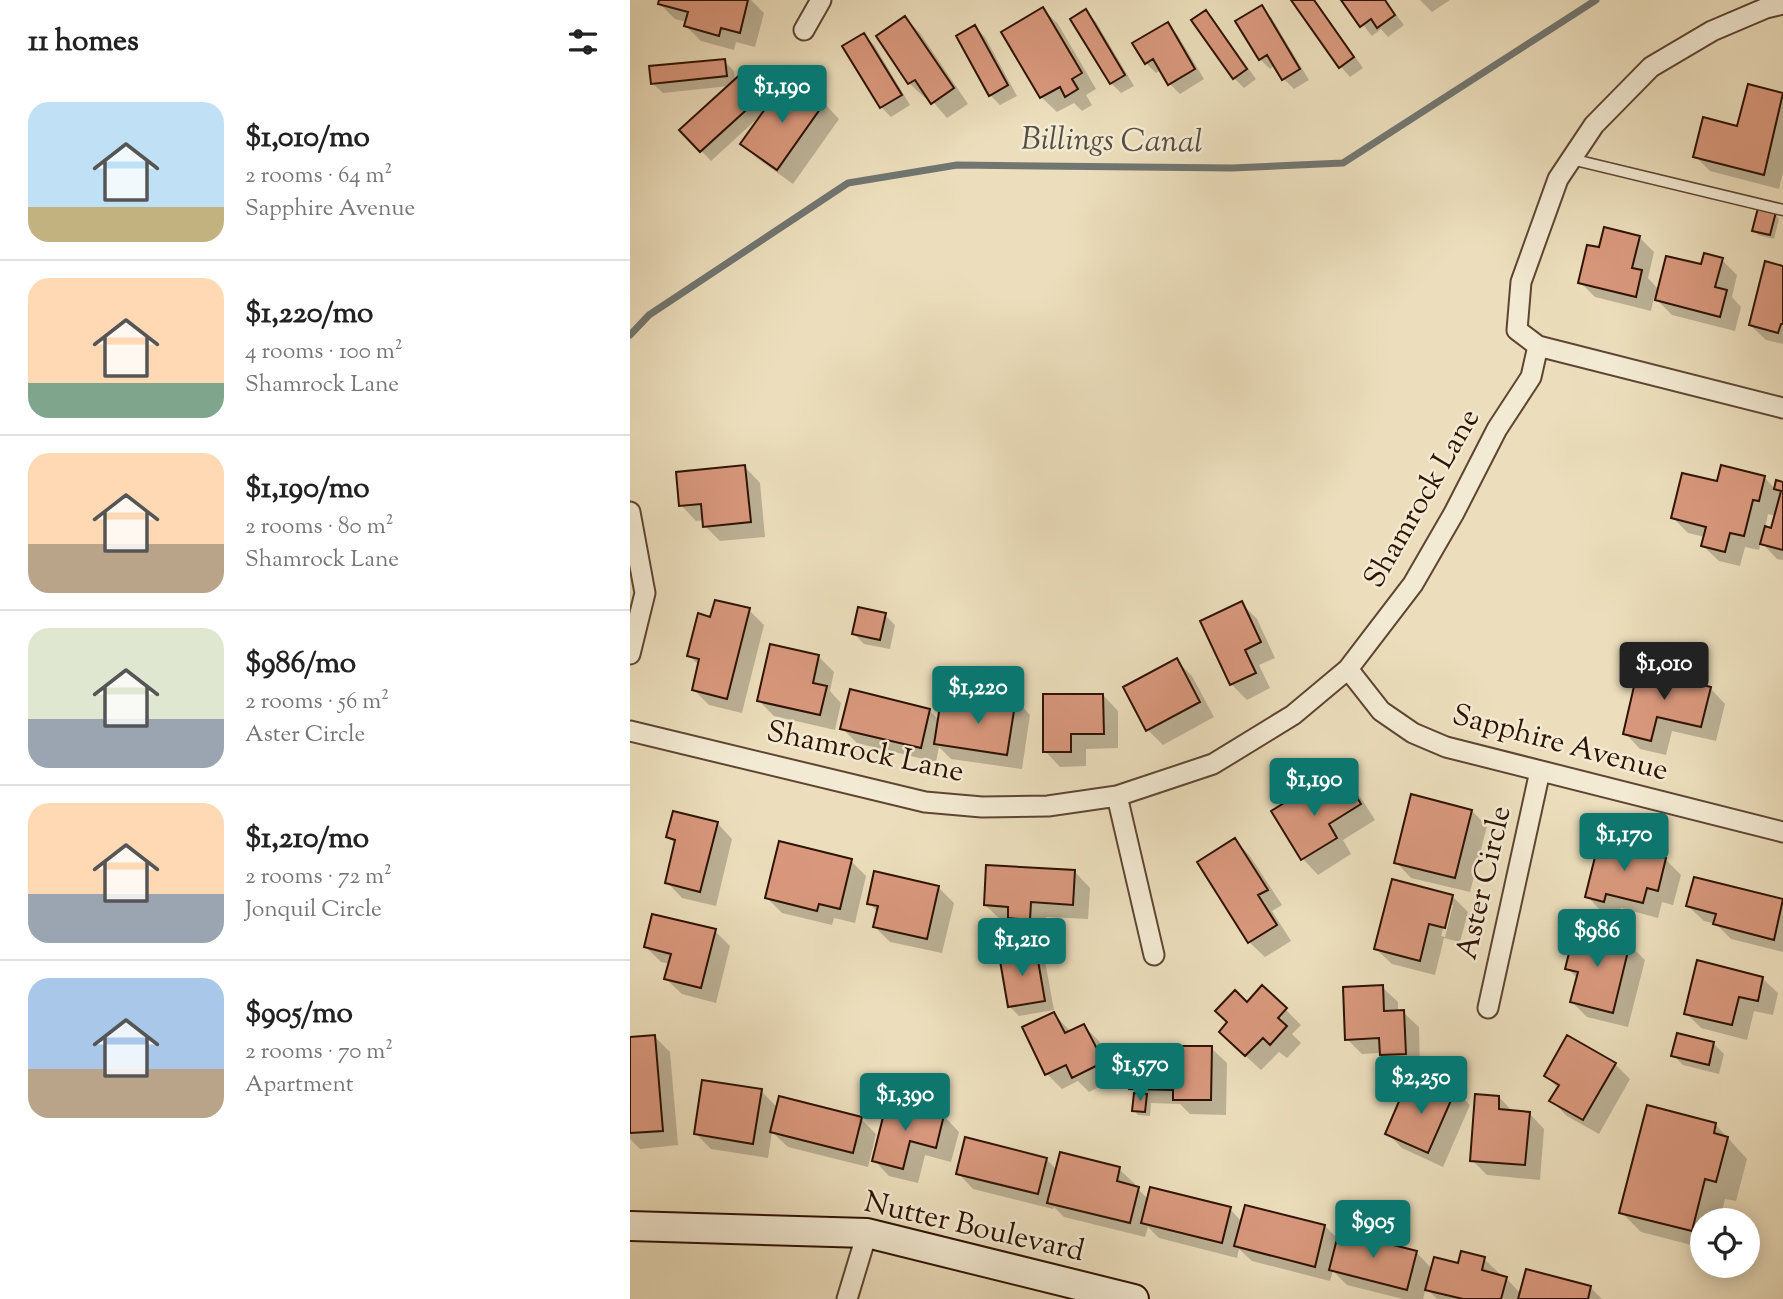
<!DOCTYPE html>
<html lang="en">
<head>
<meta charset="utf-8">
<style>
	:root { --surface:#fff; --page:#f2f2f2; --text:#222; --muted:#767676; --line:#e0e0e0; --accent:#0f766e }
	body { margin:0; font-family:"Sorts Mill Goudy",serif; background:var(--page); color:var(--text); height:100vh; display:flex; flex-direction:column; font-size:26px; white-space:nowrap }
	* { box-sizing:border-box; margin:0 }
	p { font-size:23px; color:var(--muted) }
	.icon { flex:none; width:38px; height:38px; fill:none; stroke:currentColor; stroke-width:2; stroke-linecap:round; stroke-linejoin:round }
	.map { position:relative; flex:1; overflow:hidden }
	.details { display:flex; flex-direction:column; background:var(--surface); width:630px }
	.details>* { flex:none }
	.controls { position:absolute; left:1060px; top:1208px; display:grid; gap:14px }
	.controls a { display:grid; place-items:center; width:70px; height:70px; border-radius:50%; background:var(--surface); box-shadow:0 4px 18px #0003; font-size:35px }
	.price { position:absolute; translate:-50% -60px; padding:0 16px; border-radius:7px; background:var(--accent); color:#fff; font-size:23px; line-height:46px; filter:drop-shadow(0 2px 4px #0008) }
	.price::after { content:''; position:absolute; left:50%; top:42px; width:21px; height:16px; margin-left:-10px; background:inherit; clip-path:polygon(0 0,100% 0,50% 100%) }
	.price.current { background:#222; color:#fff }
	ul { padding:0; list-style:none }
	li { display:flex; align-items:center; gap:21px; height:175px; padding:0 28px }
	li+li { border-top:2px solid var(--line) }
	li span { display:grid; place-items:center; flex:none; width:196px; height:140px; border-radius:21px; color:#555 }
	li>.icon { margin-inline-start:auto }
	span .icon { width:84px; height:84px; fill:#fffc; stroke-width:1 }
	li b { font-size:30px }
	h2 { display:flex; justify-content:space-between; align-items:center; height:84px; padding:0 28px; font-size:30px }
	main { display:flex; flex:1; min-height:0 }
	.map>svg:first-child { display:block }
	.shadow { fill:#0003; fill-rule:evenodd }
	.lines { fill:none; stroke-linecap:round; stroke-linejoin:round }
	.stream { stroke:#717671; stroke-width:7 }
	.building { fill:#d9987d; stroke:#2e1203; stroke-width:2 }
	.lane-casing { stroke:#5e4531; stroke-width:13 }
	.street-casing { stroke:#5e4531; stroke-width:23 }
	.secondary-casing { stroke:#2e1203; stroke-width:32 }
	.lane { stroke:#f3ead3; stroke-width:10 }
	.street { stroke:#f3ead3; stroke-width:19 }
	.secondary { stroke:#f3ead3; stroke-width:28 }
	.labels { text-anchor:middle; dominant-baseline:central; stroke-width:5; stroke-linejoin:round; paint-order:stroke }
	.street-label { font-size:30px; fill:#2e1203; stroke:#f3ead3 }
	.water-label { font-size:32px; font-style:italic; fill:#554c43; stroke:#f3ead3 }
</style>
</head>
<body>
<main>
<section class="details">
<h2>11 homes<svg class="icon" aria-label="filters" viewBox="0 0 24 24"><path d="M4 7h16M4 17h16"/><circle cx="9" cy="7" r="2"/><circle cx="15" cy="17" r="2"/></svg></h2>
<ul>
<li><span style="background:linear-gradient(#bfe0f5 75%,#c2b280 0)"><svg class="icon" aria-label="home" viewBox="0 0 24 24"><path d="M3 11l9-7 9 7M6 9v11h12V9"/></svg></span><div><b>$1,010/mo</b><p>2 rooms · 64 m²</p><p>Sapphire Avenue</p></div></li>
<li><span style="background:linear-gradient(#ffd9b3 75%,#7fa58c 0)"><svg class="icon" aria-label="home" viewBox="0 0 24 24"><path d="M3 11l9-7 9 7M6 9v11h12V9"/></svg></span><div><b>$1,220/mo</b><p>4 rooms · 100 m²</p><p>Shamrock Lane</p></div></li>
<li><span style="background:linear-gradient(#ffd9b3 65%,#b9a48a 0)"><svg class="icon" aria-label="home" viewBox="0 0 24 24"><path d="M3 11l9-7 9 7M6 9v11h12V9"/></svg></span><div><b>$1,190/mo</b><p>2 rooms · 80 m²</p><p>Shamrock Lane</p></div></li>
<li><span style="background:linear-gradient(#dfe7d0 65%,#9aa5b1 0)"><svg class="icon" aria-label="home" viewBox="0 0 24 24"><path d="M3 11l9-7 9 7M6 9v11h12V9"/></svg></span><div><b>$986/mo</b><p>2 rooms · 56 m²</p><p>Aster Circle</p></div></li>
<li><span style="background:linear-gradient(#ffd9b3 65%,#9aa5b1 0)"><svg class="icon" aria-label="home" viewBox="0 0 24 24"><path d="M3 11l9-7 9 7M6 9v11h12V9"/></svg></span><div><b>$1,210/mo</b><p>2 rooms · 72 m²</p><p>Jonquil Circle</p></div></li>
<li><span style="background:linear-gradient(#a9c7e8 65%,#b9a48a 0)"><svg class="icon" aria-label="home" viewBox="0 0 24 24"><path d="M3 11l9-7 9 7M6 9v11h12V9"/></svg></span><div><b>$905/mo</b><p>2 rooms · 70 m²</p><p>Apartment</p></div></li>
</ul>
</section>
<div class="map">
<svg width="1153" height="1299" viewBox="0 0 1153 1299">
	<rect width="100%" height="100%" fill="#ecdebc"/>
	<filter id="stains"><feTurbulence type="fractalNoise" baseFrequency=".00286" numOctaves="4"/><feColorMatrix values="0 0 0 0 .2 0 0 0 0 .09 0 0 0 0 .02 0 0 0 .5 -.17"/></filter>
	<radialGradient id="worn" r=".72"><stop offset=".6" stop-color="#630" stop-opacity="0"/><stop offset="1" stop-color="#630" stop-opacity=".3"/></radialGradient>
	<path class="shadow" d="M31,0H121L134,13L125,47L106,42L104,50L71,41L56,26L57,22L45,19L30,4Z
		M663,0H685L733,68L720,77L711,67Z
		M713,0H755L774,25L758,37L751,29L742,36Z
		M790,0H820L802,12Z
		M631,7L641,17L679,80L664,89L654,79L645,65L640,69L630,59Z
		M413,9L428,24L466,89L456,95L462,105L452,111L444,103L427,112L411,97Z
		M456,12L466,22L504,86L491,93L481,83L443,19Z
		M575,12L585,22L626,79L614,88L604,78Z
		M275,18L290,33L338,104L317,118L298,96L295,98L279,83Z
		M537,24L547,34L574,79L550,94L540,84L531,70L526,73L516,63Z
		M345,27L355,37L387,96L370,105L360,95Z
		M234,35L244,45L280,105L261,117L251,107Z
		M94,61L104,71L105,81L124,83L142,102L161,98L169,86L194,103L209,119L163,184L128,159L112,144L130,116L81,161L52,130L99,86L33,93L22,83Z
		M1119,86L1153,95V172L1149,189L1080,171L1065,156L1109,128Z
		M1145,214L1149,219L1144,239L1128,235L1124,230Z
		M1009,237L1024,252L1018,278L1029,290L1072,266L1092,260L1107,275L1102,297L1111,307L1105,331L1042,315L1024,297L1021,311L965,297L950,282L970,250Z
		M1153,267V344L1136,340L1120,325Z
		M115,467L130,483L135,537L90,541L75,526L74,520L66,521L51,505Z
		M1134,477L1145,489L1153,484V560L1147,559L1131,542L1129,550L1115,547L1110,566L1089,561L1073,546L1075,537L1058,533L1042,517ZM1138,514L1146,516L1142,530L1135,528Z
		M611,603L627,619L645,658L629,665L640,688L617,700L601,684L572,622Z
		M119,610L134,625L112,713L79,705L64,690L70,666L59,656L82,619Z
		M255,615L265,625L260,649L234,644L224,634Z
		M189,657L204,672L200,691L211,703L205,730L144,716L129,701Z
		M547,661L562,676L584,717L533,745L518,730Z
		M1038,666L1053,682L1080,688L1095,704L1086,741L1042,731L1036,755L1010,749L995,733L1021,674Z
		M473,695L488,711V748L456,749V766L430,767L415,751Z
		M385,699L400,715L392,769L321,759L309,747L306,762L227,743L212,728L299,710L309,720L352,714Z
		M716,783L731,798L745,820L713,840L721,854L688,875L673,859L643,812L672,794L682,804Z
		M842,811L857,826L840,892L781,878L766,862Z
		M87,823L102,839L86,906L52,898L37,882L46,844L38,837Z
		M605,840L620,856L652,905L642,911L661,941L635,957L619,942L569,863Z
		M1035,859L1051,875L1043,905L1032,902L1028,918L991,908L989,916L972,912L957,896Z
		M221,861L236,876L225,923L204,918L202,925L152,913L137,898Z
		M445,872L460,888L458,919L416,917L415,934L395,933L383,921L371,920L355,905Z
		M1065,879L1153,901V952L1101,939L1086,924L1074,921L1058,906Z
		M309,888L324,903L312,953L260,942L245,927L248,912L239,903Z
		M822,896L838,912L830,942L814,938L805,975L762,964L746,949ZM819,905H823L815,937L811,936Z
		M85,931L100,946L86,1003L52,994L36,979L40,964L31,962L16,947Z
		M999,944L1015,960L998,1027L957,1017L942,1002L948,979L937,968Z
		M405,951L415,961L424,1010L389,1016L379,1006Z
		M1132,978L1148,993L1143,1015L1124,1011L1117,1040L1071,1028L1056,1013Z
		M633,987L671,1025L662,1034L671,1043L657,1058L649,1052L631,1070L606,1047L617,1004Z
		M752,987L768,1002V1012H773L789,1027L790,1069L767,1070L750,1053L732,1054L717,1039Z
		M424,1014L441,1032L454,1026L469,1041L488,1078L459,1092L448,1081L432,1089L417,1074L394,1028Z
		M25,1037L40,1052L48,1145L10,1149L0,1139V1039Z
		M1084,1044L1094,1054L1089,1074L1053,1065L1043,1055Z
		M581,1048L597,1063L596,1115L560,1114L550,1104L521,1103L520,1116L508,1115L504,1110L506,1093L500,1088L542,1062Z
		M985,1064L1000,1079L969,1134L937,1116L922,1101L929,1089L916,1076Z
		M825,1090L840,1105L813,1167L772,1148L757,1133L791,1102Z
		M131,1091L148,1108L231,1119L246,1134L238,1167L158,1147L142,1132L138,1158L81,1149L66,1134Z
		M869,1097L883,1112L899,1113L914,1129L910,1180L857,1175L842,1160Z
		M314,1116L329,1132L321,1162L295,1155L288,1183L259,1176L244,1160Z
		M1085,1124L1117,1159L1106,1201L1095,1199L1090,1220H1073V1248L1011,1232L991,1212Z
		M416,1159L427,1170L489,1169L505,1184L504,1188L508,1189L519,1200L600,1209L612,1222L695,1226L709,1240L786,1252L802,1269L854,1259L870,1274L869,1277L876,1278L891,1294L960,1287L972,1299H807L796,1288L793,1299H773L717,1285L703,1271L700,1281L622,1261L609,1249L607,1258L529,1238L518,1227L515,1237L434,1217L424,1207L423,1209L343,1189L328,1173Z"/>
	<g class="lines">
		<path class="stream" d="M0,335L19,315L218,183L327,165L602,168L713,163L966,0"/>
	</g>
	<path class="building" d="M29,0H118L110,33L91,28L89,36L54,26L58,12L28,4Z
		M661,0H684L724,57L709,68Z
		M711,0H755L765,15L747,28L741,19L730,27Z
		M632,5L670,69L652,80L637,55L629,60L605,21Z
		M413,7L452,73L442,79L448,89L435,97L430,87L410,98L371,32Z
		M456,9L495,75L480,84L440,19Z
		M576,10L617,69L603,79L561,20Z
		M275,16L324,88L301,104L285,80L278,84L246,36Z
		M538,22L565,69L538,85L523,59L515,64L502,43Z
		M345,25L378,85L359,96L326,36Z
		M234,33L272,95L250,108L212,46Z
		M95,59L97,76L21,84L19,66Z
		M114,71L135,93L70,152L49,130Z
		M169,83L195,102L147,170L110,144L150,88L160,96Z
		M1118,84L1153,93L1134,175L1063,157L1073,117L1107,126Z
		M1128,208L1146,212L1140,235L1122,231Z
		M974,227L1010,236L1002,268L1012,270L1006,297L948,283L957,245L969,247Z
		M1074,253L1093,258L1085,287L1097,290L1090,317L1025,300L1036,256L1071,264Z
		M1135,261L1153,266V324H1151L1148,333L1119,325Z
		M115,465L121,522L73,527L71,504L49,506L46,472Z
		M1091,465L1135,476L1129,501L1123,500L1114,536L1100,533L1095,552L1071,546L1076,527L1041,518L1052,473L1087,481Z
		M1146,480L1153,482V550L1130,544L1135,526L1141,528L1151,491L1144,489Z
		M85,600L120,608L97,699L62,690L69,659L57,656L68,613L80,617Z
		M612,601L631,642L615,650L626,673L600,685L570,621Z
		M228,607L256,613L250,640L222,634Z
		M140,644L189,655L183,683L197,686L190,715L127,701Z
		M547,658L570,702L516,731L493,687Z
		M1022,661L1038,665L1036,676L1081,687L1071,727L1027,717L1021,741L993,734L1008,669L1019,672Z
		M220,689L300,709L291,748L210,729Z
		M353,693L386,698L377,755L304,744L310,706L350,712Z
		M413,694H473L474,734H441V752H413Z
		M716,780L731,804L699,824L707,838L671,860L641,811L672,792L679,803Z
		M781,794L842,810L825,878L764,863Z
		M43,811L88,822L70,892L35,883L45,840L36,837Z
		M605,838L638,890L628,895L647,925L618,943L567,862Z
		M149,841L222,859L210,909L189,904L187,911L135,898Z
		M969,841L1036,858L1028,891L1017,888L1013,903L976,894L974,902L955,897Z
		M356,865L445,870L443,905L401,902L400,920L378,918V907L354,905Z
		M244,871L309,886L297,939L243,927L248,906L237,904Z
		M1064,877L1153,899L1144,940L1083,924L1086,914L1056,906Z
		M762,879L823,895L815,928L799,924L790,961L744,949Z
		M22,914L86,929L71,988L34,979L41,954L14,947Z
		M945,929L1000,943L983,1013L940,1002L948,972L935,969Z
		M406,949L415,1001L378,1007L369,955Z
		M1067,960L1133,977L1128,1001L1109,997L1102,1025L1054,1014Z
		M632,985L657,1008L648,1018L657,1026L640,1045L633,1038L615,1056L589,1032L597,1022L585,1011L605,990L617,1002Z
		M753,985L754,1011L774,1010L776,1054L750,1055L749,1038L715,1040L713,987Z
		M424,1012L435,1033L454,1024L474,1062L442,1078L436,1065L415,1075L392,1027Z
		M1047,1033L1084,1042L1079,1065L1041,1056Z
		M25,1035L33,1131L0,1133V1037Z
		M937,1035L986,1063L953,1120L919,1101L929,1085L914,1076Z
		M541,1046H582L581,1100H543V1090L499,1089V1059L541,1060Z
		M800,1077L826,1089L798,1153L755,1134L773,1092L790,1100Z
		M72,1080L132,1089L123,1144L64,1134Z
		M504,1093L517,1094L515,1112L502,1111Z
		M845,1094L869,1096V1109L900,1112L895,1165L840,1161Z
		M149,1096L232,1117L223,1153L140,1132Z
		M257,1101L314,1115L306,1148L280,1141L273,1169L242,1161Z
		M1017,1105L1086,1123L1084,1133L1098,1137L1086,1182L1075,1179L1062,1231L989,1213Z
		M335,1137L417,1158L408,1194L326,1174Z
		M430,1152L490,1167L487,1181L509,1187L500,1223L417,1203Z
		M520,1187L601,1207L592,1243L511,1223Z
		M615,1205L695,1225L685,1267L604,1246Z
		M709,1231L787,1251L777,1290L699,1270Z
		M831,1251L855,1257L852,1270L877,1277L871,1299H833L795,1290L804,1257L828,1263Z
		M896,1269L961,1286L958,1299H888Z"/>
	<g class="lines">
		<g class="lane-casing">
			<path id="lane" d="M941,159L1153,210"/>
		</g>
		<g class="street-casing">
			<path id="street" d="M1153,4L1136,8L1082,31L1021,67L964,125L928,179L891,282L887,330L908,346L1153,408
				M174,30L191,0
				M0,512L15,593L0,654
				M718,669L751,711L783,733L816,747L1153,832
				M0,731L295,802L352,807L418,806L487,796L583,764L663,715L718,669L783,584L824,513L867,429L901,377L908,346
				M487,796L524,955
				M858,1008L910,771
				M217,1299L237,1233"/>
		</g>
		<g class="secondary-casing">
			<path id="secondary" d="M0,1226L237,1233L504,1299"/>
		</g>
		<use href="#lane" class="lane"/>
		<use href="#street" class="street"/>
		<use href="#secondary" class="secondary"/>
	</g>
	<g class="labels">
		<g class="street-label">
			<text transform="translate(793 499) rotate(-60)">Shamrock Lane</text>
			<text transform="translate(930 744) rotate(15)">Sapphire Avenue</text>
			<text transform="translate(235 753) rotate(12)">Shamrock Lane</text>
			<text transform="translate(855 883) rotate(-77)">Aster Circle</text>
			<text transform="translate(344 1228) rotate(13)">Nutter Boulevard</text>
		</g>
		<g class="water-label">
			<text transform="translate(482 142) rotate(1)">Billings Canal</text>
		</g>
	</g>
	<rect width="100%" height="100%" filter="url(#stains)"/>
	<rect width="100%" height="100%" fill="url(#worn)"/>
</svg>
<div class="controls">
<a><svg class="icon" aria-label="locate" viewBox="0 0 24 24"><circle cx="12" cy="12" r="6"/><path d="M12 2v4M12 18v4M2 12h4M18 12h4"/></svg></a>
</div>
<b class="price" style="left:152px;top:125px">$1,190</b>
<b class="price current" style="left:1034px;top:702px">$1,010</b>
<b class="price" style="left:348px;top:726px">$1,220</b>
<b class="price" style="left:684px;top:818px">$1,190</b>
<b class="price" style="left:994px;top:873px">$1,170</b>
<b class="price" style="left:967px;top:969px">$986</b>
<b class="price" style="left:392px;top:978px">$1,210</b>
<b class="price" style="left:510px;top:1103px">$1,570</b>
<b class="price" style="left:791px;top:1116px">$2,250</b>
<b class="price" style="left:275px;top:1133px">$1,390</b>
<b class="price" style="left:743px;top:1260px">$905</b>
</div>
</main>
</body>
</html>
